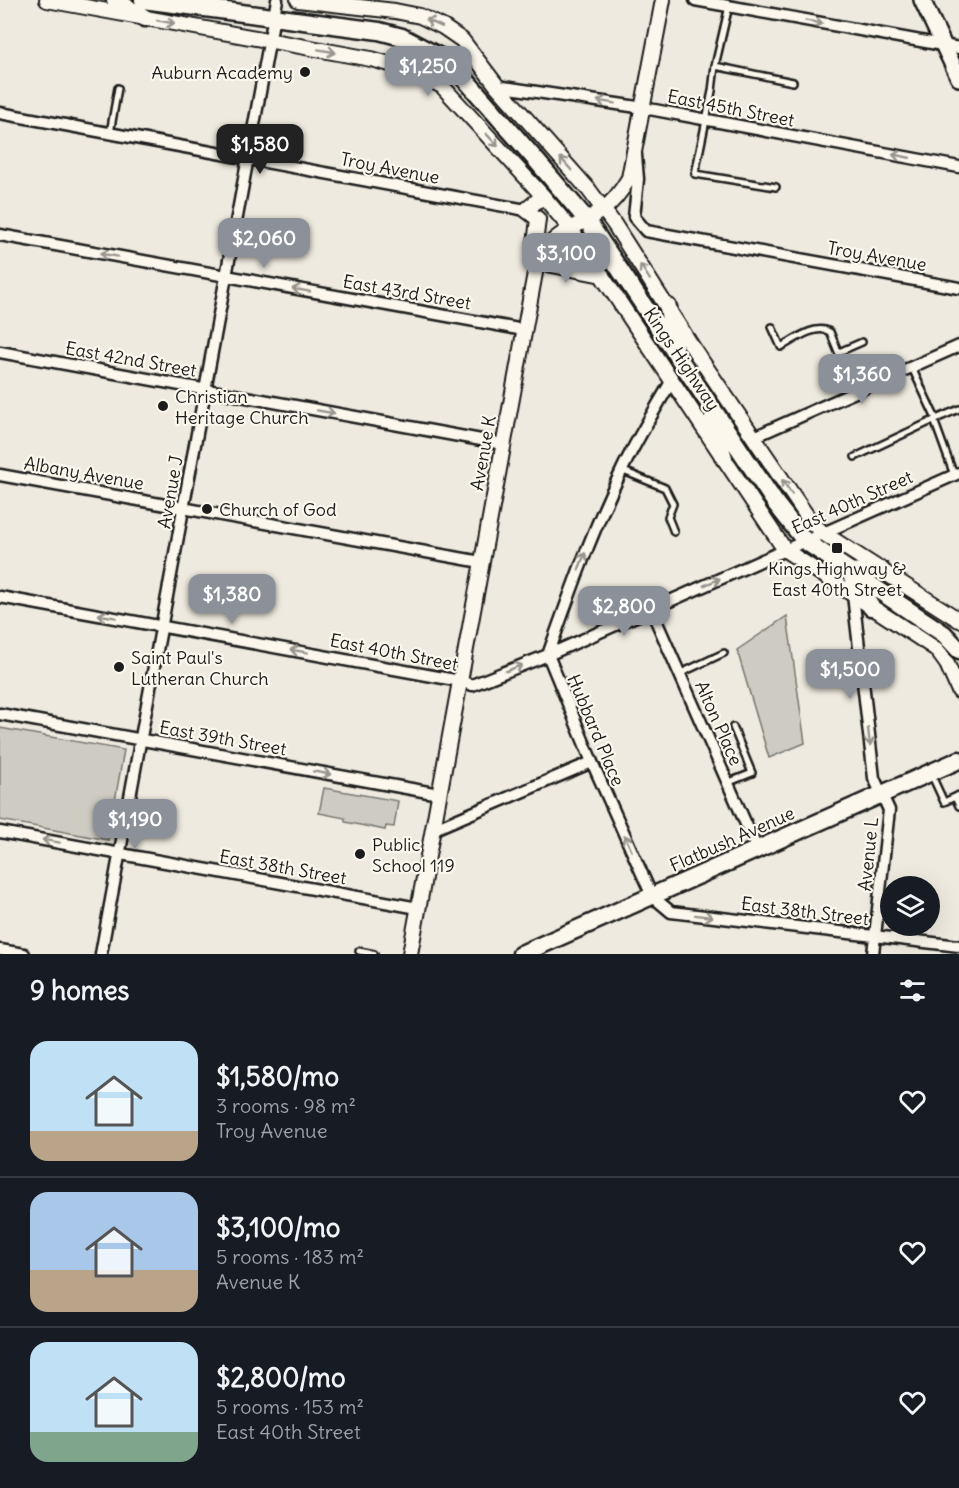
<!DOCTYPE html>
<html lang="en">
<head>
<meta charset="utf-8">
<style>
	:root { --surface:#171b24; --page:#20242c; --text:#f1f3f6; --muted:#9ea1a6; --line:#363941; --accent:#8c9099 }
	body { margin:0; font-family:Delius,sans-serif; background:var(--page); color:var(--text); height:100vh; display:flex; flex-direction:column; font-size:22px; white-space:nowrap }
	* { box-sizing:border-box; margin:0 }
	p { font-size:20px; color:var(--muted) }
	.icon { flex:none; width:33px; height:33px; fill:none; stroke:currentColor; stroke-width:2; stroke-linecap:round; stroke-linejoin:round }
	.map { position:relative; height:954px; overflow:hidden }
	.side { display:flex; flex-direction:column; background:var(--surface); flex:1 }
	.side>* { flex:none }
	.buttons { position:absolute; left:880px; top:876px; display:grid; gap:12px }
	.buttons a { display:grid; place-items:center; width:60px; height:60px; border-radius:50%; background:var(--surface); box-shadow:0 6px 24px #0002; font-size:30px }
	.price { position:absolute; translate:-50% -51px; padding:0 14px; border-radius:12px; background:var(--accent); color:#fff; font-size:20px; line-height:39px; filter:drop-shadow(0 2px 3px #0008) }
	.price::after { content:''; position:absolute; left:50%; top:36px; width:18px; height:14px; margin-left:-9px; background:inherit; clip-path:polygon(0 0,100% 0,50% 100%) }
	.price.on { background:#222; color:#fff }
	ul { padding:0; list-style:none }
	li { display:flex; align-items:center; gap:18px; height:150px; padding:0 30px }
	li+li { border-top:2px solid var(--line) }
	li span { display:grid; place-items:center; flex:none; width:168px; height:120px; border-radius:18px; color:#555 }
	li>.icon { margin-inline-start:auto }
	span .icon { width:72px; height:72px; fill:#fffc; stroke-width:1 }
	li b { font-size:26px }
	h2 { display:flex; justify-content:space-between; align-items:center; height:72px; padding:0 30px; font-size:26px }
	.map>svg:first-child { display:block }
	.green { fill:#ceccc2; stroke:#75746f; stroke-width:1.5 }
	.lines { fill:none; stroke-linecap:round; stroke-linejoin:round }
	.service-casing { stroke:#1c1c1c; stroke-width:10 }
	.minor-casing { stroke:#1c1c1c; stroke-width:15 }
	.tertiary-casing { stroke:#1c1c1c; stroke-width:18 }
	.secondary-casing { stroke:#1c1c1c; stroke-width:20 }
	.primary-casing { stroke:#1c1c1c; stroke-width:21 }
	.service { stroke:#fbf7ec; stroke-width:5 }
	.minor { stroke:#fbf7ec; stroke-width:10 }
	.tertiary { stroke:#fbf7ec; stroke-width:14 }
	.secondary { stroke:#fbf7ec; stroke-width:15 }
	.primary { stroke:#fbf7ec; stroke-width:16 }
	.oneway { stroke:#97948e }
	.poi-dot { fill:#1c1c1c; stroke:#fbf7ec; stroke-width:2 }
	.labels { text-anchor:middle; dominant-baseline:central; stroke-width:4.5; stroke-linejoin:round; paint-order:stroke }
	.poi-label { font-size:18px; fill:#1c1c1c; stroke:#fbf7ec; text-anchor:start }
	.street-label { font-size:18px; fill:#1c1c1c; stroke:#fbf7ec }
</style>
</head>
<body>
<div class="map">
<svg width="959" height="954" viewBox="0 0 959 954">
	<rect width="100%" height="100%" fill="#eeeadf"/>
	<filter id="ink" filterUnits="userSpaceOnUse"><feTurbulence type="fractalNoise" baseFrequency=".0167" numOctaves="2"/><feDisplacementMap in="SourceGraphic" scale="12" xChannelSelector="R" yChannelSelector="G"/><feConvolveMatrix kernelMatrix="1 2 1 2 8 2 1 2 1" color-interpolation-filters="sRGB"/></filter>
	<g filter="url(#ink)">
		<path class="green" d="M787,616L805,743L769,758L737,650Z
			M0,728L124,750L108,840L0,820Z
			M324,788L398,801L394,827L386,826L385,830L345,822V818L319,813Z"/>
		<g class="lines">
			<g class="service-casing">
				<path id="service" d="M729,6L715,66L712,91L695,174L776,187
					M715,66L793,82
					M110,133L118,88
					M772,327L781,347C794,340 816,323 830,332L855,393
					M839,352L862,342
					M912,368L936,419L959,409
					M934,420L954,475
					M855,457L936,419
					M621,470L665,488L673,504L668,517L674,532
					M679,674L724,653
					M932,776L944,802L955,797
					M727,783L752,773L733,727
					M959,795L955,797L959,806
					M359,951L374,954"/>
			</g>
			<g class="minor-casing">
				<path id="minor" d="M695,0L959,48
					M497,86L644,108L959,167
					M0,113L526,210
					M636,155L638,179L634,217L646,231L959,288
					M0,235L524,330
					M0,352L503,444
					M672,380C655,410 636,440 621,472C592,531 570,593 548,655L592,762L652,896L671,912L959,946
					M754,437L959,346
					M0,475L481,562
					M853,595L874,778L889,810L873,954
					M0,597L460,681L472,685L548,655L959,473
					M651,609L757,849
					M0,714L439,794
					M432,830L592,762
					M0,832L418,908
					M0,950L24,954
					M101,954L277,0"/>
			</g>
			<g class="tertiary-casing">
				<path id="tertiary" d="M47,0L371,59L405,68L442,86L543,196L570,228L785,550L936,649L947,664L959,691
					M298,0L395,11L420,16L443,27L462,40L497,86L589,190L614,224L695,351L811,522L823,533L959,620
					M537,262L535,244L538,219L526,210L543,196
					M537,262L602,275
					M410,954L537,262C551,233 578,227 602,210C614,202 622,190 629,178L663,0"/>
			</g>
			<g class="secondary-casing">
				<path id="secondary" d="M922,0L959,78"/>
			</g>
			<g class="primary-casing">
				<path id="primary" d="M115,0L145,18
					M143,0L379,31L402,37L442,58L457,70L535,159L586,219L776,504L805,541L944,634L959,650
					M668,307L675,350
					M712,420L724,458
					M849,572L881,570
					M851,575L871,607
					M521,954L959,760"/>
			</g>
			<use href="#service" class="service"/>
			<use href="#minor" class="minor"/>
			<use href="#tertiary" class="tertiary"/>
			<use href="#secondary" class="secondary"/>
			<use href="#primary" class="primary"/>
		</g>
		<defs><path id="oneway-shaft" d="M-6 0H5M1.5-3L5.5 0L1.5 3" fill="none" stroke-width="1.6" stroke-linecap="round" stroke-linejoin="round" transform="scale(1.5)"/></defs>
		<g class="oneway">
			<use href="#oneway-shaft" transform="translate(166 22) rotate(10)"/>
			<use href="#oneway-shaft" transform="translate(814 22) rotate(10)"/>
			<use href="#oneway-shaft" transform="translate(434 23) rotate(-155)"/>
			<use href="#oneway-shaft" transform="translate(327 51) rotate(10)"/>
			<use href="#oneway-shaft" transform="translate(606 102) rotate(-171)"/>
			<use href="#oneway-shaft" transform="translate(492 140) rotate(47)"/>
			<use href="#oneway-shaft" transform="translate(901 156) rotate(-169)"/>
			<use href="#oneway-shaft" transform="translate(566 164) rotate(-131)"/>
			<use href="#oneway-shaft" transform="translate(109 255) rotate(-170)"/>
			<use href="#oneway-shaft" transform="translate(645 272) rotate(-123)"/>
			<use href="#oneway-shaft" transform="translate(301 290) rotate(-170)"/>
			<use href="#oneway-shaft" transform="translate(326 412) rotate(10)"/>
			<use href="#oneway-shaft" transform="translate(787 487) rotate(-124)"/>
			<use href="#oneway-shaft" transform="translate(582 561) rotate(-69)"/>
			<use href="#oneway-shaft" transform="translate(712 582) rotate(-24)"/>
			<use href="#oneway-shaft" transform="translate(107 616) rotate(-170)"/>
			<use href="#oneway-shaft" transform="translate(299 651) rotate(-170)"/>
			<use href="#oneway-shaft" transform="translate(514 668) rotate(-22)"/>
			<use href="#oneway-shaft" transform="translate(869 737) rotate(83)"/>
			<use href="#oneway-shaft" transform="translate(322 773) rotate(10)"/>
			<use href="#oneway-shaft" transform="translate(51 841) rotate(-170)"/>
			<use href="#oneway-shaft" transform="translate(628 843) rotate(-114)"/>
			<use href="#oneway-shaft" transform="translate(704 916) rotate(7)"/>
		</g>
	</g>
	<g class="poi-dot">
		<circle cx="305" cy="72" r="6"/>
		<circle cx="163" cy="406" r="6"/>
		<circle cx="207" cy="509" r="6"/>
		<rect x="831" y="542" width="12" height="12" rx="3"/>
		<circle cx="119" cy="667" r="6"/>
		<circle cx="360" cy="854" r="6"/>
	</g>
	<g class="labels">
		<g class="poi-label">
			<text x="293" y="72" text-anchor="end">Auburn Academy</text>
			<text x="175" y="396">Christian<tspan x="175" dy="21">Heritage Church</tspan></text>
			<text x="219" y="509">Church of God</text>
			<text x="837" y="568" text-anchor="middle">Kings Highway &amp;<tspan x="837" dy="21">East 40th Street</tspan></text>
			<text x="131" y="657">Saint Paul's<tspan x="131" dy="21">Lutheran Church</tspan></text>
			<text x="372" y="844">Public<tspan x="372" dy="21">School 119</tspan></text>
		</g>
		<g class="street-label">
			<text transform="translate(731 108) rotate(11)">East 45th Street</text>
			<text transform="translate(390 168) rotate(11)">Troy Avenue</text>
			<text transform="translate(877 256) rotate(10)">Troy Avenue</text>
			<text transform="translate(407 292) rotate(10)">East 43rd Street</text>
			<text transform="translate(131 359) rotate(10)">East 42nd Street</text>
			<text transform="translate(682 359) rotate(56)">Kings Highway</text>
			<text transform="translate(483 453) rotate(-80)">Avenue K</text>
			<text transform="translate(84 473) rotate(10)">Albany Avenue</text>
			<text transform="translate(170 492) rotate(-80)">Avenue J</text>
			<text transform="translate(852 502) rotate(-24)">East 40th Street</text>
			<text transform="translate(394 652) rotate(11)">East 40th Street</text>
			<text transform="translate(719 723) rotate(66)">Alton Place</text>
			<text transform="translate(596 730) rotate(67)">Hubbard Place</text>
			<text transform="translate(223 738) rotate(10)">East 39th Street</text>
			<text transform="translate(732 839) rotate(-24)">Flatbush Avenue</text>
			<text transform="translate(868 854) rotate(-84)">Avenue L</text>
			<text transform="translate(283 867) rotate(10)">East 38th Street</text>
			<text transform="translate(805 911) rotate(7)">East 38th Street</text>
		</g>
	</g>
</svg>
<div class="buttons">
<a><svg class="icon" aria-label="layers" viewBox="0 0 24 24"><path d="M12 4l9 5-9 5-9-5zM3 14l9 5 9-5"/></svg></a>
</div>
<b class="price" style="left:428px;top:97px">$1,250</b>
<b class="price on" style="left:260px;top:175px">$1,580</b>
<b class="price" style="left:264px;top:269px">$2,060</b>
<b class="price" style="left:566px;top:284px">$3,100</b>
<b class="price" style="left:862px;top:405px">$1,360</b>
<b class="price" style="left:232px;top:625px">$1,380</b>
<b class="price" style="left:624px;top:637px">$2,800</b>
<b class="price" style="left:850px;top:700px">$1,500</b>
<b class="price" style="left:135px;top:850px">$1,190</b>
</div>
<section class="side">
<h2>9 homes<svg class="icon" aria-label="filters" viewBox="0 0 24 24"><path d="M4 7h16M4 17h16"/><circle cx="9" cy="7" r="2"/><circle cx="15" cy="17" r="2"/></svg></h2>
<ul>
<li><span style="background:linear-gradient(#bfe0f5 75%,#b9a48a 0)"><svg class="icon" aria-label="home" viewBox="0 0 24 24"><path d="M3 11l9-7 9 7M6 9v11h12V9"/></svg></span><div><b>$1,580/mo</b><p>3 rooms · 98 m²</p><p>Troy Avenue</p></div><svg class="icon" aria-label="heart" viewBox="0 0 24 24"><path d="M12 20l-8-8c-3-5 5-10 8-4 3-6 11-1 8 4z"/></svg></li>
<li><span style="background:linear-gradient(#a9c7e8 65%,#b9a48a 0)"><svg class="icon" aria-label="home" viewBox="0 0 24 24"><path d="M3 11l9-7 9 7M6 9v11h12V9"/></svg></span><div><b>$3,100/mo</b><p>5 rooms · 183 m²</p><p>Avenue K</p></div><svg class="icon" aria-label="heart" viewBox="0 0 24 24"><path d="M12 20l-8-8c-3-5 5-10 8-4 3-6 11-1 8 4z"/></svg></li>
<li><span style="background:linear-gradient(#bfe0f5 75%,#7fa58c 0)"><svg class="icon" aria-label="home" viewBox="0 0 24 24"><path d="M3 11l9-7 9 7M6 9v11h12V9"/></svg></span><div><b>$2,800/mo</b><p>5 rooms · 153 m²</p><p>East 40th Street</p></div><svg class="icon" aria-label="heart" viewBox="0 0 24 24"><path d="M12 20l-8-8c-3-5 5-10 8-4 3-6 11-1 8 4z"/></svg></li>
</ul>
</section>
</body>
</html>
